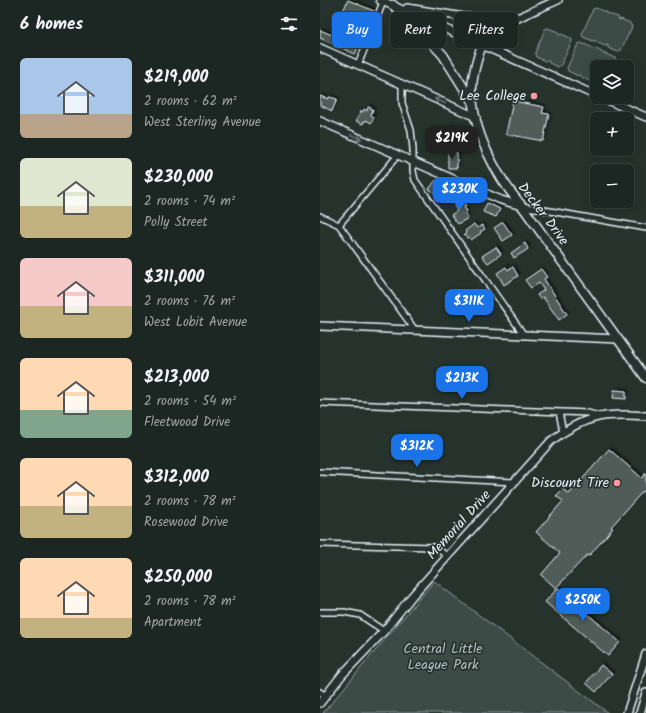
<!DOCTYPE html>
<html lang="en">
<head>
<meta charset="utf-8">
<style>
	:root { --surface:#1c2622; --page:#252e2a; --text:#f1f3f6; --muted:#a0a5a5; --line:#3a4340; --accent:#1a73e8 }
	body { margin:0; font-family:Kalam,sans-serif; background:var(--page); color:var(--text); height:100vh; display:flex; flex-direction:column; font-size:15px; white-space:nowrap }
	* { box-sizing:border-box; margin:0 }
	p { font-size:13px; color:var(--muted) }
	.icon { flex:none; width:22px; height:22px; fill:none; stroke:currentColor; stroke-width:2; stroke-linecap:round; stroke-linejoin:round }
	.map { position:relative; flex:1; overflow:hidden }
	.drawer { display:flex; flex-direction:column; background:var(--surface); width:320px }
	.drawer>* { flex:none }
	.top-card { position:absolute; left:12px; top:12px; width:254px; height:36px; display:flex; gap:8px }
	.fabs { position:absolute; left:270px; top:60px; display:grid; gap:8px }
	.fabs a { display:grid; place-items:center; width:44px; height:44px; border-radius:6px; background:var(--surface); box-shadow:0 2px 10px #0003,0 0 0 1px var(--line); font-size:20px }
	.price { position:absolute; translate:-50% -34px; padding:0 9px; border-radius:8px; background:var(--accent); color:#fff; font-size:13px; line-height:26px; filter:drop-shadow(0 1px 2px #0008) }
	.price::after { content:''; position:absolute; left:50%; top:24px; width:12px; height:9px; margin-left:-6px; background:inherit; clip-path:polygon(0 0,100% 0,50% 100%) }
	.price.selected { background:#222; color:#fff }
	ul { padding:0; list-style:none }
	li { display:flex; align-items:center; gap:12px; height:100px; padding:0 20px }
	li span { display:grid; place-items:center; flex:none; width:112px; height:80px; border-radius:6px; color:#555 }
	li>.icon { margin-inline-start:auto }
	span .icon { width:48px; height:48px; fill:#fffc; stroke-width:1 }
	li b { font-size:17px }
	h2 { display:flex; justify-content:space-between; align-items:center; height:48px; padding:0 20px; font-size:17px }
	.tag { padding:0 14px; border-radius:6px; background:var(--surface); box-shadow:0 2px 10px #0003,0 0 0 1px var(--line); font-size:14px; line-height:36px }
	.tag.selected { background:var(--accent); color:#fff }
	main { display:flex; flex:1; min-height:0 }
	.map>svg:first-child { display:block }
	.green { fill:#3e4b47; stroke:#939ea0 }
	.building { fill:#505c59; stroke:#e8f1f8; filter:url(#shadow) }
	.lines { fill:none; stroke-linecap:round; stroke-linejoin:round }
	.street-casing { stroke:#e8f1f8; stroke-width:8 }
	.secondary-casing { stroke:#e8f1f8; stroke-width:10 }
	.primary-casing { stroke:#e8f1f8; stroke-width:11 }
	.street { stroke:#26332d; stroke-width:5 }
	.secondary { stroke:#26332d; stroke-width:7 }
	.primary { stroke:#26332d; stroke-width:8 }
	.oneway { stroke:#6a7674 }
	.poi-dot { fill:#ff9aa2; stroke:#26332d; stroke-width:1.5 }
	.labels { text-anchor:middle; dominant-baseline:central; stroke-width:3.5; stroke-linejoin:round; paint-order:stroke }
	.poi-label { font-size:14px; fill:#e8f1f8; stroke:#26332d; text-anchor:end }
	.street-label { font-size:14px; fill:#e8f1f8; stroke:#26332d }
	.park-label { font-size:14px; fill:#b5bfc3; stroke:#26332d }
</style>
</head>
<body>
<main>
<section class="drawer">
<h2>6 homes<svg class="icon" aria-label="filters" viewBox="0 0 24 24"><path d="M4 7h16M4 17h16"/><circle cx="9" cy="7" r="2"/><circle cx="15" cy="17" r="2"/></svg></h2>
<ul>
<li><span style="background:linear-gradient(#a9c7e8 70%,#b9a48a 0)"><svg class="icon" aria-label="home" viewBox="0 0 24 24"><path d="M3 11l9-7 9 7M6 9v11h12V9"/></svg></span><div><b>$219,000</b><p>2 rooms · 62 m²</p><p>West Sterling Avenue</p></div></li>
<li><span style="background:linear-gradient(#dfe7d0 60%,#c2b280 0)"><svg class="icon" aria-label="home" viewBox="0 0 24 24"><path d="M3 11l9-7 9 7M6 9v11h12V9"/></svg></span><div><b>$230,000</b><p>2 rooms · 74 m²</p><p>Polly Street</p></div></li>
<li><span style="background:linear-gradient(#f6c9c9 60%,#c2b280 0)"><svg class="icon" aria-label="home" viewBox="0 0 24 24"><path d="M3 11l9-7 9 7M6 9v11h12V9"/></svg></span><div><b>$311,000</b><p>2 rooms · 76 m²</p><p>West Lobit Avenue</p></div></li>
<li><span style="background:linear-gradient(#ffd9b3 65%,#7fa58c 0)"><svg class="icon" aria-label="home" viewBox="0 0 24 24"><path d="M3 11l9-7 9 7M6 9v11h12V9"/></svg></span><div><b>$213,000</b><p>2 rooms · 54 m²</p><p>Fleetwood Drive</p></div></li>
<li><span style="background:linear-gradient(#ffd9b3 60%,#c2b280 0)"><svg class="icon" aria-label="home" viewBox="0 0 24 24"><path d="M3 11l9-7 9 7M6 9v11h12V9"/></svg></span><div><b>$312,000</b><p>2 rooms · 78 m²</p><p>Rosewood Drive</p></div></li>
<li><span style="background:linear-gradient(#ffd9b3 75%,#c2b280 0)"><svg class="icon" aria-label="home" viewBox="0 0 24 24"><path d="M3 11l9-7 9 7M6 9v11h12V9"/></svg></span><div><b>$250,000</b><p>2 rooms · 78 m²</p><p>Apartment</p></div></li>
</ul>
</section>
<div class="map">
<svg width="326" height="713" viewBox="0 0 326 713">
	<defs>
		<filter id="shadow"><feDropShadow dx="2" dy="-2" stdDeviation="1" flood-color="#0009"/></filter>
	</defs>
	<rect width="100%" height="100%" fill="#26332d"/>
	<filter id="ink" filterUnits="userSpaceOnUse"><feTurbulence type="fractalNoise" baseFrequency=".025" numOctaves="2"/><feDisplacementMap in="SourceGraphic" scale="8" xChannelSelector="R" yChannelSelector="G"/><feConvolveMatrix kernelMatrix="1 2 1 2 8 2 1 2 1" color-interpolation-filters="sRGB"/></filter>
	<g filter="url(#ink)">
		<path class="green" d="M276,8L286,12L287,14H289L298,17L299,20L301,19L310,23L312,27L301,50L298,52L288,48V45L285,46L276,42L275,40L273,41L263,37L262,34L273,9Z
			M228,28L238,32L239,35L241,34L251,38L252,41L241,65L238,67L229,63L228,60L225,61L216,57L215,53L225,29Z
			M261,43L271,47L272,49L274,48L282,52L283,54H286L295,58L296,61L294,67H277V84L273,83L272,80L270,81L261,77L260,75L258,76L248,71L247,68L258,44Z
			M114,581L288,713H3Z"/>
		<path class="building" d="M28,0L54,11L35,54L0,38V30L12,35Z
			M0,96L8,99L9,97L17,99L12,111L0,105Z
			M193,101L224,107L222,113L229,114L223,141L186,134Z
			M48,107L53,109L51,115L54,117L51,123L46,120L45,122L44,121L43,124L36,121L41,111L43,112L44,109L47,111Z
			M137,126L139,134L130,136L128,128Z
			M128,152H137V168H128Z
			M116,180L130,191L124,200L109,189Z
			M138,198L141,202L143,201L146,206L144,207L147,211L145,213L148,218L138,224L131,215L137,211L132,202Z
			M167,203L180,209L176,217L163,212Z
			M183,222L192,235L183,241L174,228Z
			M154,224L157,228L162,225L165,229L160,232L161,233L151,240L149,237L147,238L144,235L146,233L145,231Z
			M205,243L208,249L194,258L191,253Z
			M176,247L181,254L168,263L162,256Z
			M186,267L188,270L193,267L198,276L184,285L177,273Z
			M221,269L227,277L224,279L247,314L239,320L223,297L220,299L217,295L224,290L219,283L211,288L205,280Z
			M294,390L306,391V399L293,398Z
			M289,449L322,478L326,473V489L324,492L323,491L291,527L293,528L269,556L267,555L236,588L221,575L240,553L216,532L243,501L236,496L243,489L249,494Z
			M238,588L300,642L288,656L225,602Z
			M281,665L292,674L276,692L266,683Z"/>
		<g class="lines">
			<g class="street-casing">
				<path id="street" d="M38,65L63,2
					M82,84V103L91,130L93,149V171L95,180L204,335
					M202,206L326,228
					M0,216L19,225L95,330
					M19,225L78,155
					M0,403L268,413L279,416
					M239,412L243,432
					M0,472L194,482
					M0,544L114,547L128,556
					M0,612H24L40,615L64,631
					M0,692L6,696"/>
			</g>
			<g class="secondary-casing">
				<path id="secondary" d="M60,0L277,96
					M87,8L144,17H198
					M162,45C182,22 211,12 238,0
					M0,48L156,117
					M280,97L326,117
					M0,121L181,200L202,206
					M0,326L298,339
					M0,703L22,675L64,631L92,596L231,441C265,415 285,413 326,416
					M307,713L326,654
					M320,713L326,693"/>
			</g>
			<g class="primary-casing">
				<path id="primary" d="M73,5L98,28L123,55L152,101
					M162,45C157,59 152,75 152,90C152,131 176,176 202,206L326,378"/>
			</g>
			<use href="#street" class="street"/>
			<use href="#secondary" class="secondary"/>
			<use href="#primary" class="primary"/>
		</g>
		<defs><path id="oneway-shaft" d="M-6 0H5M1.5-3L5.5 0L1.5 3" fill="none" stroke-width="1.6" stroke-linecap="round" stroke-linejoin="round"/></defs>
		<g class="oneway">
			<use href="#oneway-shaft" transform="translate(120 101) rotate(-156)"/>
			<use href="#oneway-shaft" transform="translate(36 137) rotate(24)"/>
		</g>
	</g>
	<g class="poi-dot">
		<circle cx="214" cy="96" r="4"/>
		<circle cx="297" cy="483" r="4"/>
	</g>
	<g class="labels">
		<g class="poi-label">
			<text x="206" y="96">Lee College</text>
			<text x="289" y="483">Discount Tire</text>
		</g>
		<g class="street-label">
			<text transform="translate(223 214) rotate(53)">Decker Drive</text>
			<text transform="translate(139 525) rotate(-48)">Memorial Drive</text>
		</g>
		<g class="park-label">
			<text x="123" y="649">Central Little<tspan x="123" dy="16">League Park</tspan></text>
		</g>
	</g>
</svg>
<div class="fabs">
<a><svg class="icon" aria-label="layers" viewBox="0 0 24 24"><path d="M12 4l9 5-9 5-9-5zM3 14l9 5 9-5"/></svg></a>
<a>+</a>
<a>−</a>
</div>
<b class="price selected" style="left:132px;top:160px">$219K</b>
<b class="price" style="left:140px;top:211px">$230K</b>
<b class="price" style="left:149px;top:323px">$311K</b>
<b class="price" style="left:142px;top:400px">$213K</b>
<b class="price" style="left:97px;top:468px">$312K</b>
<b class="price" style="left:263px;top:622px">$250K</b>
<div class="top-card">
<a class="tag selected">Buy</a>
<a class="tag">Rent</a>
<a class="tag">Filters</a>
</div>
</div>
</main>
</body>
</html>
